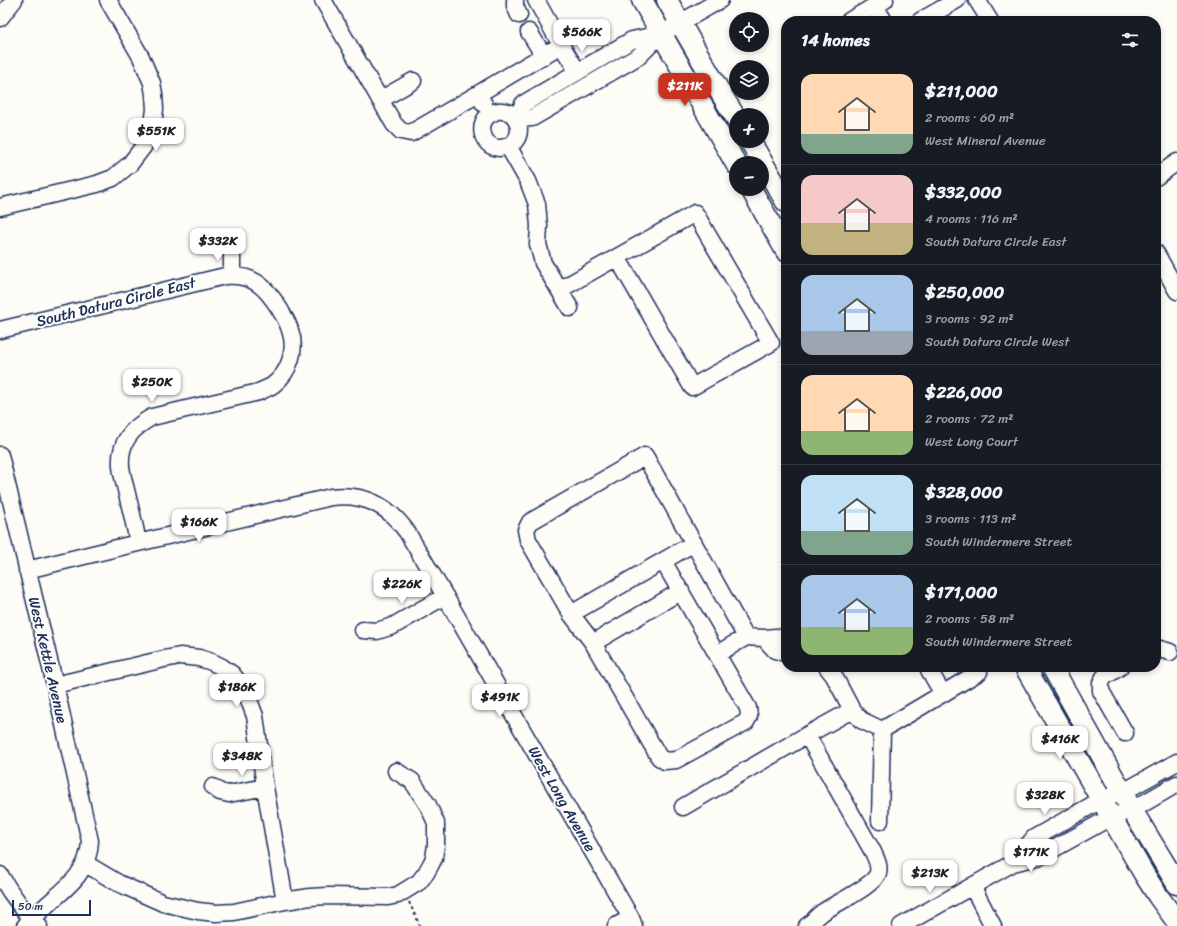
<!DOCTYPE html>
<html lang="en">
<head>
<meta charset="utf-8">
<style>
	:root { --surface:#171b24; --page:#242831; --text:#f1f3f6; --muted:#9ea1a6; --line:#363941; --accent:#c8321e }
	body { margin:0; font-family:Sriracha,sans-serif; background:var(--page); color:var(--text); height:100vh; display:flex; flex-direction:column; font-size:15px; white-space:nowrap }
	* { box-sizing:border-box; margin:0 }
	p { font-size:13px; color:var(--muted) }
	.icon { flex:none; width:22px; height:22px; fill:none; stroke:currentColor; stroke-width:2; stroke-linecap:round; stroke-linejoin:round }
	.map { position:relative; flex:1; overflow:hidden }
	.drawer { position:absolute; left:781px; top:16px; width:380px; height:656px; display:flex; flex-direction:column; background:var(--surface); border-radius:16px; box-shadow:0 2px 6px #0003 }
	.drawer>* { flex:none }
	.buttons { position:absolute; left:729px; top:12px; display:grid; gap:8px }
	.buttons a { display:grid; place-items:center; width:40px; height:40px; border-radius:50%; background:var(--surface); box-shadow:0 2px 6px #0003; font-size:20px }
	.scale { position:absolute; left:12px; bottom:10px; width:79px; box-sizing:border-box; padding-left:4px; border:2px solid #1b2f5e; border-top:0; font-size:11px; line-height:14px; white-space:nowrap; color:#1b2f5e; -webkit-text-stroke:3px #fdfcf7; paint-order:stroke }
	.price { position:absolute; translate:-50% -34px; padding:0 9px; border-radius:8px; background:#fff; color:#222; font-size:13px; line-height:26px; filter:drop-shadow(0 1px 2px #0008) }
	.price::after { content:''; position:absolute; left:50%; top:24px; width:12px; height:9px; margin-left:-6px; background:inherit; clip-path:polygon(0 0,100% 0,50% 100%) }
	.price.active { background:var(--accent); color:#fff }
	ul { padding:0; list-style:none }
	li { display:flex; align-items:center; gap:12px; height:100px; padding:0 20px }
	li+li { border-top:1px solid var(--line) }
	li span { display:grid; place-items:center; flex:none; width:112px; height:80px; border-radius:12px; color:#555 }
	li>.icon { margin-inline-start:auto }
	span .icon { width:48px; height:48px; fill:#fffc; stroke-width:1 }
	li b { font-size:17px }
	h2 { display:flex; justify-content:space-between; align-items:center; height:48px; padding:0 20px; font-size:17px }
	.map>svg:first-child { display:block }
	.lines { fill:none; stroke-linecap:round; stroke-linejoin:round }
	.minor-casing { stroke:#1b2f5e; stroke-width:19 }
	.major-casing { stroke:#1b2f5e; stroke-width:23 }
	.path { stroke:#1b2f5e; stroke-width:2; stroke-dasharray:3 3; stroke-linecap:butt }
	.minor { stroke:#fdfcf7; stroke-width:16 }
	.major { stroke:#fdfcf7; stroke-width:20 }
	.labels { text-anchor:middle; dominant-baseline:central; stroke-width:4; stroke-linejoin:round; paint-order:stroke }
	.street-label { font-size:15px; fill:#1b2f5e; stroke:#fdfcf7 }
</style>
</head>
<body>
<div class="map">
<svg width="1177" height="926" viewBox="0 0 1177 926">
	<rect width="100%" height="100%" fill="#fdfcf7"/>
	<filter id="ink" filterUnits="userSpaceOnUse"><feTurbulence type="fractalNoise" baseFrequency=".025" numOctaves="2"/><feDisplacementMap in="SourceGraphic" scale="8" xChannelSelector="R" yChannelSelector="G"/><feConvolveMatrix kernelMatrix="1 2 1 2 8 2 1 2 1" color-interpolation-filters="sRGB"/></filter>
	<g filter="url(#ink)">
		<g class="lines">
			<g class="minor-casing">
				<path id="minor" d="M323,0L394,124L401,131L411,133L478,94
					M515,0V6L519,15
					M536,0L561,45
					M977,0L990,21
					M875,6L884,21
					M0,18L14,0
					M849,21L885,0
					M920,21L957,0
					M529,32L544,56
					M661,34L639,56L532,118L517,119L523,104L632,40L661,34L720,0
					M380,100L413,81
					M484,104L478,94L561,45L578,72
					M508,146C510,145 513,143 515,141C522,132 519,120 511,113C508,112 505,111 502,111C498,110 496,111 493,113C476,119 480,147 499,148C501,148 505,147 508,146L528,181L537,204L539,226L538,244L543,263L570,308
					M1156,177L1177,162
					M0,207L97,184L113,178L130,164L143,147L153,124L155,109L154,94L152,83L141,57L108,0
					M1156,253L1177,291
					M232,275V249
					M559,290L695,213L771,343L692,387L617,257
					M0,330L225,276C253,274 265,286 279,308C283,315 288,322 290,330C297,349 290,372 273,385C269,388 264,389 259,392L152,417C132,428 119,442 121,466C122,476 125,485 127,494C131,510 135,526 138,543
					M0,455L55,685L90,841C89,871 69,886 48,904C40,911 33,919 25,926
					M663,561L694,543
					M27,570L121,547L331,497C364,493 388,505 407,532L445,596L631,918L634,926
					M571,614L663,561L748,708L749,716L746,722L676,760L665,761L659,757L593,643L571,614L528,540L526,530L530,522L645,456L746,637L764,638
					M363,630L377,631L393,626L445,596
					M786,640L776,637L764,638L775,650L786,653
					M593,643L681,591
					M1156,648L1170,652
					M717,654L746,637
					M827,667L834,676L852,710L861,720L882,730L979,672
					M1120,667L1104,677L1101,683V691L1125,733
					M929,670L943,694
					M55,685L164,659L180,656L199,658L212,662L222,667L232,674L240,684L247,695L255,716L265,787L285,901
					M213,787L220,792L229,794L265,787
					M683,807L807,735
					M880,821L882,730
					M1013,863L1034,838L1101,800L1123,792L1177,762
					M86,864L118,883L163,903L198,911L216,913L234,912L285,901L310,897L328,896L388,897L398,895L419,882L426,873L431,864L434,858L436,845V823L428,805L412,781L396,771
					M0,875C11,894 23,911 39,926
					M972,886L993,926
					M616,926L631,918
					M807,926C813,922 817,916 823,912C836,903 874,886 878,873C880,865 876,859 873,852L807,735L852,710
					M901,926L1013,863L1041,856L1111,817L1132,810L1177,784"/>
			</g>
			<g class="major-casing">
				<path id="major" d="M642,0L736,164
					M667,0L720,92L736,118
					M750,141L786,202
					M751,189L786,251
					M1025,667L1144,874L1158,896L1177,922
					M1052,667L1132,810L1177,884"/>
			</g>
			<path class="path" d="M409,902L420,926"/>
			<use href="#minor" class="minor"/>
			<use href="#major" class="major"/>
		</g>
	</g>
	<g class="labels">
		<g class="street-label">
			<text transform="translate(116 302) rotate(-14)">South Datura Circle East</text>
			<text transform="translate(48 660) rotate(77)">West Kettle Avenue</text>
			<text transform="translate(562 799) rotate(60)">West Long Avenue</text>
		</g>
	</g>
</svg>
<div class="buttons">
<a><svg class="icon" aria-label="locate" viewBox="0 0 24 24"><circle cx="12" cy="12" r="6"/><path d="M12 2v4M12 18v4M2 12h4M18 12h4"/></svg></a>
<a><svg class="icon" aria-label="layers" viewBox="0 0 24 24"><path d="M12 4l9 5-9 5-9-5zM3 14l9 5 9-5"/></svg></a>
<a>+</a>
<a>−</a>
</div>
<div class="scale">50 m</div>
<b class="price" style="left:582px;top:53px">$566K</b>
<b class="price active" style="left:685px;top:107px">$211K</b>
<b class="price" style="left:156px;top:152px">$551K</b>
<b class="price" style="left:218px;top:262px">$332K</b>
<b class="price" style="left:152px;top:403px">$250K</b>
<b class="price" style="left:199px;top:543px">$166K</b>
<b class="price" style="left:402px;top:605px">$226K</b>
<b class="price" style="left:237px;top:708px">$186K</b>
<b class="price" style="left:500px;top:718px">$491K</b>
<b class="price" style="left:1060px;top:760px">$416K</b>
<b class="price" style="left:242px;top:777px">$348K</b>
<b class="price" style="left:1045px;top:816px">$328K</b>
<b class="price" style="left:1031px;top:873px">$171K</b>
<b class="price" style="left:930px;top:894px">$213K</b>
<section class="drawer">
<h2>14 homes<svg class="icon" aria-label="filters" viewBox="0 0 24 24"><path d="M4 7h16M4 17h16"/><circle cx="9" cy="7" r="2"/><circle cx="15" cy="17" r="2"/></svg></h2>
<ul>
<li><span style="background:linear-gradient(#ffd9b3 75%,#7fa58c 0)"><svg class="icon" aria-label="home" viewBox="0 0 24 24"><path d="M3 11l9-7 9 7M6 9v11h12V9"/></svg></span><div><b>$211,000</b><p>2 rooms · 60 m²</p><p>West Mineral Avenue</p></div></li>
<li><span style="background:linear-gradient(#f6c9c9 60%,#c2b280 0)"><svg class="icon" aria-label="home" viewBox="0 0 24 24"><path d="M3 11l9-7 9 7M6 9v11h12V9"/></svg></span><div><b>$332,000</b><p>4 rooms · 116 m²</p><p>South Datura Circle East</p></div></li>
<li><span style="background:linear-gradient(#a9c7e8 70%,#9aa5b1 0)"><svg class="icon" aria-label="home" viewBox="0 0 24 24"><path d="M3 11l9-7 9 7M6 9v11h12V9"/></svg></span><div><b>$250,000</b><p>3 rooms · 92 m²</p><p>South Datura Circle West</p></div></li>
<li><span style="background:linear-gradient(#ffd9b3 70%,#8fb573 0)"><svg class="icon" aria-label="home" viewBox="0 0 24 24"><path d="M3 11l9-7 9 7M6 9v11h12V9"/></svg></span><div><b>$226,000</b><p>2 rooms · 72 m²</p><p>West Long Court</p></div></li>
<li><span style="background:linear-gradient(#bfe0f5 70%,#7fa58c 0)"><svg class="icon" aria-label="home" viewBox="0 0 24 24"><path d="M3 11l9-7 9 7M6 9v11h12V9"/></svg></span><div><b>$328,000</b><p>3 rooms · 113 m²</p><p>South Windermere Street</p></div></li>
<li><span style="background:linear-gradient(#a9c7e8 65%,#8fb573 0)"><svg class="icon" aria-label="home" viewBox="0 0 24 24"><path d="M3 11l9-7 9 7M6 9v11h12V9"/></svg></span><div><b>$171,000</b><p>2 rooms · 58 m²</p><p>South Windermere Street</p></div></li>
</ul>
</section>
</div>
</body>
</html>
